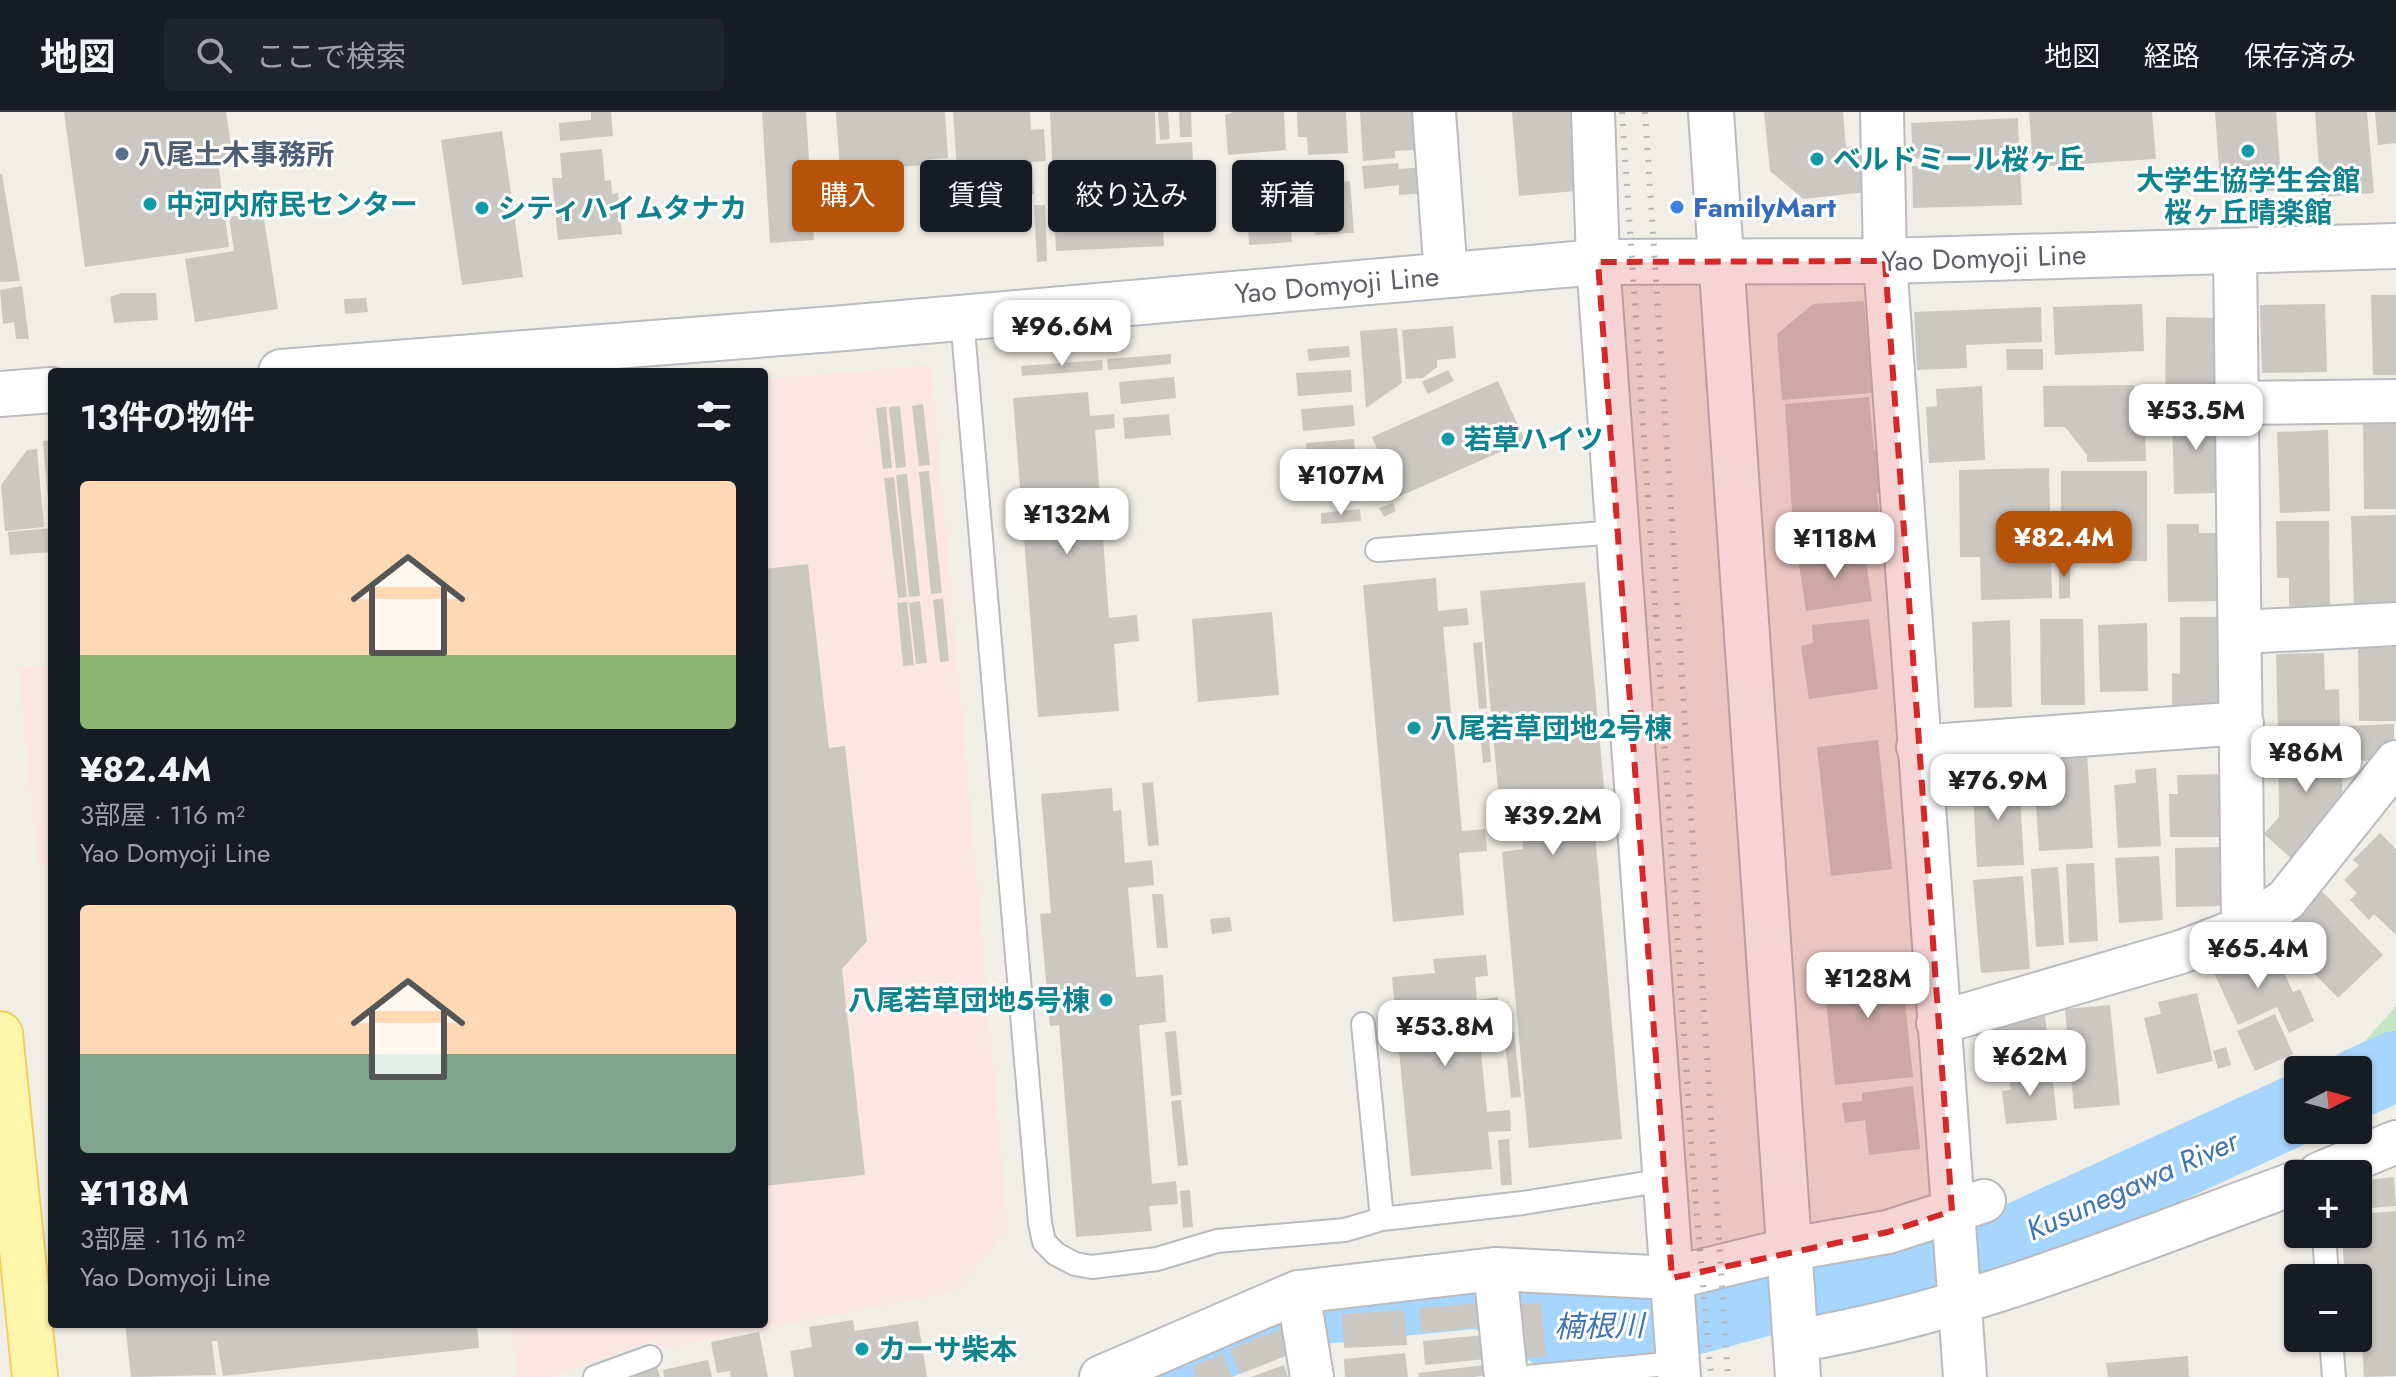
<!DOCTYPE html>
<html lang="ja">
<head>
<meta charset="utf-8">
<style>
	:root { --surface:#171b24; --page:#20242c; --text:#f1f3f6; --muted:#9ea1a6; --line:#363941; --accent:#b45309 }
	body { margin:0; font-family:Jost,"Noto Sans JP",sans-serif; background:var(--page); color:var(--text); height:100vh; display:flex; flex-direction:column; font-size:30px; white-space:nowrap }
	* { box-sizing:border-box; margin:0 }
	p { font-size:26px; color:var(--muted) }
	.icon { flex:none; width:44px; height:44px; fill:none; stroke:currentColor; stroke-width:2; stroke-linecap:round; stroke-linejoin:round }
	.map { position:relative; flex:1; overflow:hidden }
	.panel { position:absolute; left:48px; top:256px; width:720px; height:960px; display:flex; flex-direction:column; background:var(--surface); border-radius:8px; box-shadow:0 2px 6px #0004 }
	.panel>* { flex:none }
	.guide { position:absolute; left:792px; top:48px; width:760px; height:72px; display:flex; gap:16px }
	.needle { width:52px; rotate:84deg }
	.tools { position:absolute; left:2284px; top:944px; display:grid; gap:16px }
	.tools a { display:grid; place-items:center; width:88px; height:88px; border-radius:8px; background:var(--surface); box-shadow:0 2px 6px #0004; font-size:40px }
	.price { position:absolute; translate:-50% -68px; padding:0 18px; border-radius:16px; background:#fff; color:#222; font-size:26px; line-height:52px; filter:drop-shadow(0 2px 4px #0008) }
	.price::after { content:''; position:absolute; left:50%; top:48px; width:24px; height:18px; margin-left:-12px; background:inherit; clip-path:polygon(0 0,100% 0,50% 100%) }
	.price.current { background:var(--accent); color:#fff }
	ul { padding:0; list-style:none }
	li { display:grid; align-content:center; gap:16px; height:424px; padding:0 32px }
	li span { display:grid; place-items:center; height:248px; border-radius:8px; color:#555 }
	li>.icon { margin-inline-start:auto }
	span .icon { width:144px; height:144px; fill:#fffc; stroke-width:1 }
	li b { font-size:34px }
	h2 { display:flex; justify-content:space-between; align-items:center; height:96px; padding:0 32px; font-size:34px }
	.tag { padding:0 28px; border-radius:8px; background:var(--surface); box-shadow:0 2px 6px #0004; font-size:28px; line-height:72px }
	.tag.current { background:var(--accent); color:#fff }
	header { display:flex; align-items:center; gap:48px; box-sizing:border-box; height:112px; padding:0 40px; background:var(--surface); border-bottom:2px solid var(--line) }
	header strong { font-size:38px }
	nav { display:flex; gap:44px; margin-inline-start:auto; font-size:28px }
	.search { width:560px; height:72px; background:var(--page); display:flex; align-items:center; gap:20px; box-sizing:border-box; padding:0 28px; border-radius:8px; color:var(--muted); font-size:30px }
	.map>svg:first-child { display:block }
	.medical { fill:#fce6e3 }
	.green { fill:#c2e7c4 }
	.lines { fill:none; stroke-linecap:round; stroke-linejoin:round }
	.river { stroke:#a6d5ff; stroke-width:70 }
	.building { fill:#cbc8c3 }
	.service-casing { stroke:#b8bbbf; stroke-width:26 }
	.minor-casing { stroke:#b8bbbf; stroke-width:46 }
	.tertiary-casing { stroke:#b8bbbf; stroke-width:48 }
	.secondary-casing { stroke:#b9bcc1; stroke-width:48 }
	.primary-casing { stroke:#f3cf5c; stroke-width:48 }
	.service { stroke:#fff; stroke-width:22 }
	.minor { stroke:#fff; stroke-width:42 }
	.tertiary { stroke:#fff; stroke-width:44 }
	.secondary { stroke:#fff; stroke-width:44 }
	.primary { stroke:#fff5ab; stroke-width:44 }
	.rail { stroke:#b6b7b7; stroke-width:6; stroke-dasharray:2 10; stroke-linecap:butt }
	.marked { fill:#d62828; fill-opacity:0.2; stroke:#d62828; stroke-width:6; stroke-dasharray:16 10; stroke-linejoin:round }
	.culture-dot { fill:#0f9aa8; stroke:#fff; stroke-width:3 }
	.service-dot { fill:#5c6f8a; stroke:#fff; stroke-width:3 }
	.shop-dot { fill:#3f7fe0; stroke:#fff; stroke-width:3 }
	.labels { text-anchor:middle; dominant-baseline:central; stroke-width:6; stroke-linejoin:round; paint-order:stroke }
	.service-label { font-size:28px; font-weight:bold; fill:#4e5e75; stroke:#fff; text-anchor:start }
	.culture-label { font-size:28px; font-weight:bold; fill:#0d838f; stroke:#fff; text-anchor:start }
	.shop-label { font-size:28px; font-weight:bold; fill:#366cbe; stroke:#fff; text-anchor:start }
	.street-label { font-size:28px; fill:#5d6166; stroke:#fff }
	.water-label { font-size:30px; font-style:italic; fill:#4174b3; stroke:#fff }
</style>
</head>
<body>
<header>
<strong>地図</strong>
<div class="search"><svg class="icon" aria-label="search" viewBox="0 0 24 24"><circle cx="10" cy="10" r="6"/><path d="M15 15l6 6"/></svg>ここで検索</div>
<nav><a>地図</a><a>経路</a><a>保存済み</a></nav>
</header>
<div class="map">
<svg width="2396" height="1265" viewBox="0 0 2396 1265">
	<rect width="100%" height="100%" fill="#f0eee6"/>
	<path class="medical" d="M931,253L1008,1118L955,1180L659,1237L655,1228L551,1265H517L511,1212H764V267Z
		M52,553V752L38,753L18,555Z"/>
	<path class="green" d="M2396,894V931L2341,956Z
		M1547,1187L1647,1190L1651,1240L1551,1248Z"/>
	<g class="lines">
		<path class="river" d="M2358,971L2396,954
			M1155,1265L1282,1201L1483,1181L1546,1218L1678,1212L1809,1177L1899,1164L2021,1124L2298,997"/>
	</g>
	<path class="building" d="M64,0H226L233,47L218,50L229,135L85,155Z
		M591,0H611L613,24L560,29L559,11L591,8Z
		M762,0H806L814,128L770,131Z
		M836,0H945L948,46L925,48V53L840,59Z
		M953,0H1030L1031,18L1044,17L1046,49L1032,50L1034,82L959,87Z
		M1050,0H1155L1156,32L1192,30L1195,88L1161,89L1164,134L1056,139Z
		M1158,0H1168L1170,27L1160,28Z
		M1179,0H1191L1192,25H1180Z
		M1233,0H1284L1286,38L1228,43L1225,3Z
		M1297,0H1346L1348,41L1308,43L1307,25H1298Z
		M1360,0H1413L1416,38L1395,39V46L1363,49Z
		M1512,0H1570L1576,79L1519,84Z
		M1764,0H1843L1846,35L1863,34L1867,80L1803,87L1770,59Z
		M2029,0H2152L2156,47L2033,55Z
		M2215,0H2276L2282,78L2221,82Z
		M2315,0H2367L2374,81L2321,85Z
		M2375,0H2396V31L2378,33Z
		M2018,6L2019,43L1913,47L1911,11Z
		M502,19L523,165L462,173L441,28Z
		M602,37L605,69L611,68L612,82L618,81L622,122L558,128L552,66H562L560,41Z
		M1398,51L1399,57L1426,55L1428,81L1399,83V73L1364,77L1362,54Z
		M2020,51L2022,93L1913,96L1912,54Z
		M0,62H2L20,169L0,170Z
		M1350,69L1354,121L1315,123L1313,95L1325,94L1323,71Z
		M1034,93H1045L1047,149L1037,150Z
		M1290,95L1292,130L1249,133L1247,98Z
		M263,100L278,197L195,210L185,147L234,139L229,105Z
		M22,174L29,227H16L14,210L3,212L0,178Z
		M121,181H156L158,208L114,211L110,185Z
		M2371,183H2396V263H2373Z
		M366,186L368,200L345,202L344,187Z
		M1864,189L1872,281L1782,288L1777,222L1813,192Z
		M2142,192L2144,239L2055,243L2053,195Z
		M2325,192L2327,260L2262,261L2260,193Z
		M2041,195L2042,230L1966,233L1967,256L1917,258L1914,200Z
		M2166,205L2222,206L2221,289H2165Z
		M1453,214L1456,246L1437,248V255L1423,266L1406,267L1402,218Z
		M1397,216L1402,271L1366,296L1360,219Z
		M1349,234L1350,245L1309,249L1307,237Z
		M2006,237H2043V258H2007Z
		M1171,242V252L1108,258L1107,247Z
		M1102,248L1103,258L1022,264L1021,254Z
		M1351,258L1352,280L1298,284L1296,261Z
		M1448,258L1454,269L1428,282L1422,270Z
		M1174,265L1176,286L1121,292L1119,270Z
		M1498,269L1525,329L1398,385L1372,325Z
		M2134,273L2135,302H2145L2146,349L2087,350V343L2065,315H2044L2043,274Z
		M1982,274L1985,348L1929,351L1926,295L1937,294L1936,277Z
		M1088,280L1090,304L1114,302L1115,316L1095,318L1109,506L1137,503L1139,529L1114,532L1119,599L1038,605L1013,286Z
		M1869,285L1874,338L1881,337L1884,380L1877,382L1880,405L1793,413L1785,292Z
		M923,292L930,353L919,354L912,294Z
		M1353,293L1355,314L1303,319L1301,297Z
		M900,294L906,355L896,356L889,295Z
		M886,295L892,356L883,357L876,296Z
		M2217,297L2219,381L2174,382L2172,298Z
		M1169,302L1171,323L1125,327L1123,306Z
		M2396,309V397H2364L2363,310Z
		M2328,318L2330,399L2280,401L2277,320Z
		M1354,327L1356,351L1308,354L1306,331Z
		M52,328V399H49L43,329Z
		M37,337L44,415L5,419L1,373L27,338Z
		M2049,356L2052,486L1981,488L1980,445H1960L1959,358Z
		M929,359L942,481L931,482L919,360Z
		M2061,359H2147V449H2091L2090,418H2061Z
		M1356,361L1359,385L1314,389L1311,366Z
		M907,362L920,484L909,485L896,363Z
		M894,365L907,485L898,486L884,366Z
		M1393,391L1396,399L1384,405L1379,396Z
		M1360,397L1361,409L1321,412V401Z
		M2396,403V491L2354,492L2351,404Z
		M2276,409H2329L2330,494H2289V466H2277Z
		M2167,412H2199V421H2221L2222,489L2168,490Z
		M52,416V440L10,443L8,420Z
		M1864,437L1872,489L1806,499L1798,446Z
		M2059,448H2070V486L2059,487Z
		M808,452L829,636L845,634L867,829L842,857L865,1063L764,1074V457Z
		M1436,466L1438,499L1467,496L1469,513L1443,515L1462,719L1485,717L1487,739L1459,741L1464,803L1393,810L1363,473Z
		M1585,470L1606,697L1593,698L1622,1027L1529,1036L1502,740L1523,737L1521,708L1501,710L1480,479Z
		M943,486L949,549L940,550L933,488Z
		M920,489L927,551L916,552L909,491Z
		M907,490L914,553L903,554L897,491Z
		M1272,500L1279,583L1198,590L1192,507Z
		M2180,505H2221L2223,599H2172V561L2180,562Z
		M1869,507L1878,577L1809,587L1801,534L1813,531L1812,513Z
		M2040,507H2083L2085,593H2041Z
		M2010,508L2012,595L1974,596L1972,510Z
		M2147,511L2148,579L2100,580L2098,513Z
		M1482,530L1487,596L1479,597L1473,531Z
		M2396,535V609H2359L2358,536Z
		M2324,541L2325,578L2339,577L2340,621L2278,622L2276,542Z
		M1487,600L1491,650L1483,651L1478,601Z
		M2394,612V630L2382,648L2347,649L2346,614Z
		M2268,615L2269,624L2259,625L2258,616Z
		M1878,628L1892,757L1831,764L1817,635Z
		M2341,630L2343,693L2294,749L2264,722L2279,705L2278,632Z
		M2087,641L2093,736L2039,739L2036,694H2028L2027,674H2036L2035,662L2054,661L2053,643Z
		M2156,656L2161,734L2118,736L2114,673L2136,671L2135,658Z
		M2222,662V725H2170L2169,682H2178L2177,663Z
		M2019,664L2024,753L1977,755L1972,666Z
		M1153,670L1159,733L1148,734L1142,671Z
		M1112,676L1113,699L1121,698L1125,751L1152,748L1154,773L1128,776L1136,865L1163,863L1166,910L1139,913L1152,1072L1176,1069L1178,1092L1149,1094L1152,1119L1076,1125L1059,913L1050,914L1040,802L1051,801L1041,682Z
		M2380,721L2396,737V823L2374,802L2369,808L2350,788L2357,781L2344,768L2359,753L2353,748Z
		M2225,735L2226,794L2176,795L2175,736Z
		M2159,744L2163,808L2119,811L2115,746Z
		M2094,751L2098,829L2069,831L2066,752Z
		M2058,755L2064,833L2036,835L2031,757Z
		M2023,764L2030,857L1981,861L1973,768Z
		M2318,775L2383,843L2338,886L2301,848L2307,842L2279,813Z
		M1152,782H1163L1168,836H1157Z
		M1230,805L1232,819L1212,822L1210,807Z
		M2249,831L2264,864L2282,856L2293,880L2300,877L2314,909L2289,921L2277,895L2238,913L2209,850Z
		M1486,843L1488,864L1475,865L1477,888L1498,885L1499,899L1477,901L1487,1000L1510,998L1511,1019L1488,1020L1492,1057L1411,1064L1392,865L1435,861L1433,847Z
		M1900,843L1913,965L1835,973L1822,851Z
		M2197,881L2213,949L2157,962L2144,906L2161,902L2158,890Z
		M2110,893L2120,993L2074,997L2065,897Z
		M2045,902L2049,947L1995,952L1992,916L2011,914L2010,905Z
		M2275,902L2293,942L2255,959L2237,919Z
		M1176,919L1182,983L1171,984L1165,920Z
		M1514,920L1521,985L1511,986L1504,921Z
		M2226,935L2231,953L2218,957L2213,939Z
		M2052,959L2057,1008L2006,1012L2002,979L2011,978L2009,963Z
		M1913,974L1920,1037L1869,1043L1865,1008L1845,1011L1842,991L1862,989V981Z
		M1181,988L1188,1053L1178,1054L1171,989Z
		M1509,1027L1512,1073H1501L1498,1028Z
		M2394,1065L2396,1094L2358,1097V1069Z
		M1190,1078L1193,1115L1183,1116L1180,1079Z
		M2396,1099V1264L2364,1265L2358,1166H2345L2342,1122H2358V1102Z
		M1482,1191L1485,1215L1421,1221L1419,1196Z
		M1541,1191L1546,1244L1519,1247L1514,1193Z
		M1404,1198L1407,1233L1344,1236L1342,1202Z
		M853,1208L855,1219L918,1209L927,1265H794L790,1239L812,1235L809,1215Z
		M125,1212H477L479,1236L223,1264L217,1229H212L216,1263L131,1265Z
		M1286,1215L1296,1240L1240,1262L1230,1237Z
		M759,1220L768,1265H731L730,1259L717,1261L711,1230Z
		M1483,1223L1486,1247L1425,1253L1423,1229Z
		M1405,1241L1408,1265H1345L1344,1247Z
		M1223,1242L1232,1265H1196L1192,1254Z
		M2188,1244L2189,1265H2108L2106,1251Z
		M708,1248L712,1265H664L663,1258Z
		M1284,1253L1288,1265H1251Z
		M1484,1253L1485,1263L1475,1265H1419L1418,1261Z
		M657,1255L660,1265H635L634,1260Z"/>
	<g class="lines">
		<g class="service-casing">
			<path id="service" d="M962,206L1040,1111L1044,1130L1056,1142L1075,1152L1092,1155L1157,1147L1217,1129L1345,1118L1382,1107L1523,1091L1665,1068
				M1377,438L1618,420
				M1363,912L1382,1107
				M2324,1122L2327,1166
				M2331,1226L2334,1265
				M595,1265L650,1245
				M1526,1265L1678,1251"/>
		</g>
		<g class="minor-casing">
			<path id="minor" d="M1434,0L1446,164
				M1593,0L1598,150L1679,1265
				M1882,0L1885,149L1965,1265
				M2235,139L2243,816
				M2239,291L2396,289
				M2241,520L2396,512
				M1918,635L2242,611
				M1938,911L2181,840L2243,816L2286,788L2396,650
				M2319,1062L2396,1030
				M1495,1157L1506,1265
				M1298,1180L1312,1265
				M1795,1229C1970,1200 2133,1130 2298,1070
				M1101,1265L1298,1180L1495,1157L1672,1166L1791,1137L1888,1120L1984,1089"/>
		</g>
		<g class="tertiary-casing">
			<path id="tertiary" d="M1711,0L1798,1265"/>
		</g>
		<g class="secondary-casing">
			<path id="secondary" d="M281,260L833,217L1598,150L1885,149L2396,134
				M0,282L52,278"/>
		</g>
		<g class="primary-casing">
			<path id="primary" d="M0,922L35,1265"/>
		</g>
		<use href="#service" class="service"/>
		<use href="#minor" class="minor"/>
		<use href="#tertiary" class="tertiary"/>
		<use href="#secondary" class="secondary"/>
		<use href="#primary" class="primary"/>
		<path class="rail" d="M1622,0L1693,1057L1711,1265
			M1645,0L1728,1265"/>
	</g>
	<path class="marked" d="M1885,149L1952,1099L1888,1120L1672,1166L1598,150Z"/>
	<g class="culture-dot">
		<circle cx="2248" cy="39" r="8"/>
		<circle cx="1817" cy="47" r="8"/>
		<circle cx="150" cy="92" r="8"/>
		<circle cx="482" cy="96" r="8"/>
		<circle cx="1448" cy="327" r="8"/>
		<circle cx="1414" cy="616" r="8"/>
		<circle cx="1106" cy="888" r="8"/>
		<circle cx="862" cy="1237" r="8"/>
	</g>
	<circle class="service-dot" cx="122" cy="42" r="8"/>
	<circle class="shop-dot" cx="1677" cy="95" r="8"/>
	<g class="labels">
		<g class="service-label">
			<text x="138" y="42">八尾土木事務所</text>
		</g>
		<g class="culture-label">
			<text x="1833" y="47">ベルドミール桜ヶ丘</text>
			<text x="2248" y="68" text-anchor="middle">大学生協学生会館<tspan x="2248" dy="32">桜ヶ丘晴楽館</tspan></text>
			<text x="166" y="92">中河内府民センター</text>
			<text x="498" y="96">シティハイムタナカ</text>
			<text x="1464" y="327">若草ハイツ</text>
			<text x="1430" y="616">八尾若草団地2号棟</text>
			<text x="1090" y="888" text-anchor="end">八尾若草団地5号棟</text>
			<text x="878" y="1237">カーサ柴本</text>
		</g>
		<g class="shop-label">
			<text x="1693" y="95">FamilyMart</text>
		</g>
		<g class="street-label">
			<text transform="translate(1984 146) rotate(-2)">Yao Domyoji Line</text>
			<text transform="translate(1337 173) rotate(-5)">Yao Domyoji Line</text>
		</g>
		<g class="water-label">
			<text transform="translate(2132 1073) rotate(-24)">Kusunegawa River</text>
			<text transform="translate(1599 1214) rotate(-1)">楠根川</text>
		</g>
	</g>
</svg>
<div class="tools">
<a><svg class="needle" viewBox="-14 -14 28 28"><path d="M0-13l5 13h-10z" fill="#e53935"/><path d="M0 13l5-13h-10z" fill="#9ea1a6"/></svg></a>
<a>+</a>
<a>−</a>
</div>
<b class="price" style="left:1062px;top:256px">¥96.6M</b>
<b class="price" style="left:2196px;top:340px">¥53.5M</b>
<b class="price" style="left:1341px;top:405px">¥107M</b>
<b class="price" style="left:1067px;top:444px">¥132M</b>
<b class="price current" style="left:2064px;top:467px">¥82.4M</b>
<b class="price" style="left:1835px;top:468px">¥118M</b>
<b class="price" style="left:2306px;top:682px">¥86M</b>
<b class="price" style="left:1998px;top:710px">¥76.9M</b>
<b class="price" style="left:1553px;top:745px">¥39.2M</b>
<b class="price" style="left:2258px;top:878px">¥65.4M</b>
<b class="price" style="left:1868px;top:908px">¥128M</b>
<b class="price" style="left:1445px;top:956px">¥53.8M</b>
<b class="price" style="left:2030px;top:986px">¥62M</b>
<div class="guide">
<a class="tag current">購入</a>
<a class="tag">賃貸</a>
<a class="tag">絞り込み</a>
<a class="tag">新着</a>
</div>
<section class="panel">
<h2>13件の物件<svg class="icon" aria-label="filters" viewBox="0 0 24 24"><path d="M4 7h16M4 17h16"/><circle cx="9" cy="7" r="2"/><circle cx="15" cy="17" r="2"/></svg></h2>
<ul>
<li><span style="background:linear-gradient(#ffd9b3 70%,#8fb573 0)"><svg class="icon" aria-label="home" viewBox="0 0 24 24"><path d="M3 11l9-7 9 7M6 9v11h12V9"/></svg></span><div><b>¥82.4M</b><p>3部屋 · 116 m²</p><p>Yao Domyoji Line</p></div></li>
<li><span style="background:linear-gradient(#ffd9b3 60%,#7fa58c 0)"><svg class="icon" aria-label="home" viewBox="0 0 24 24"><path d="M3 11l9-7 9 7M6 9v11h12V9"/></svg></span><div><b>¥118M</b><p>3部屋 · 116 m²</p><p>Yao Domyoji Line</p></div></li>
</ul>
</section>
</div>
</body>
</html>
